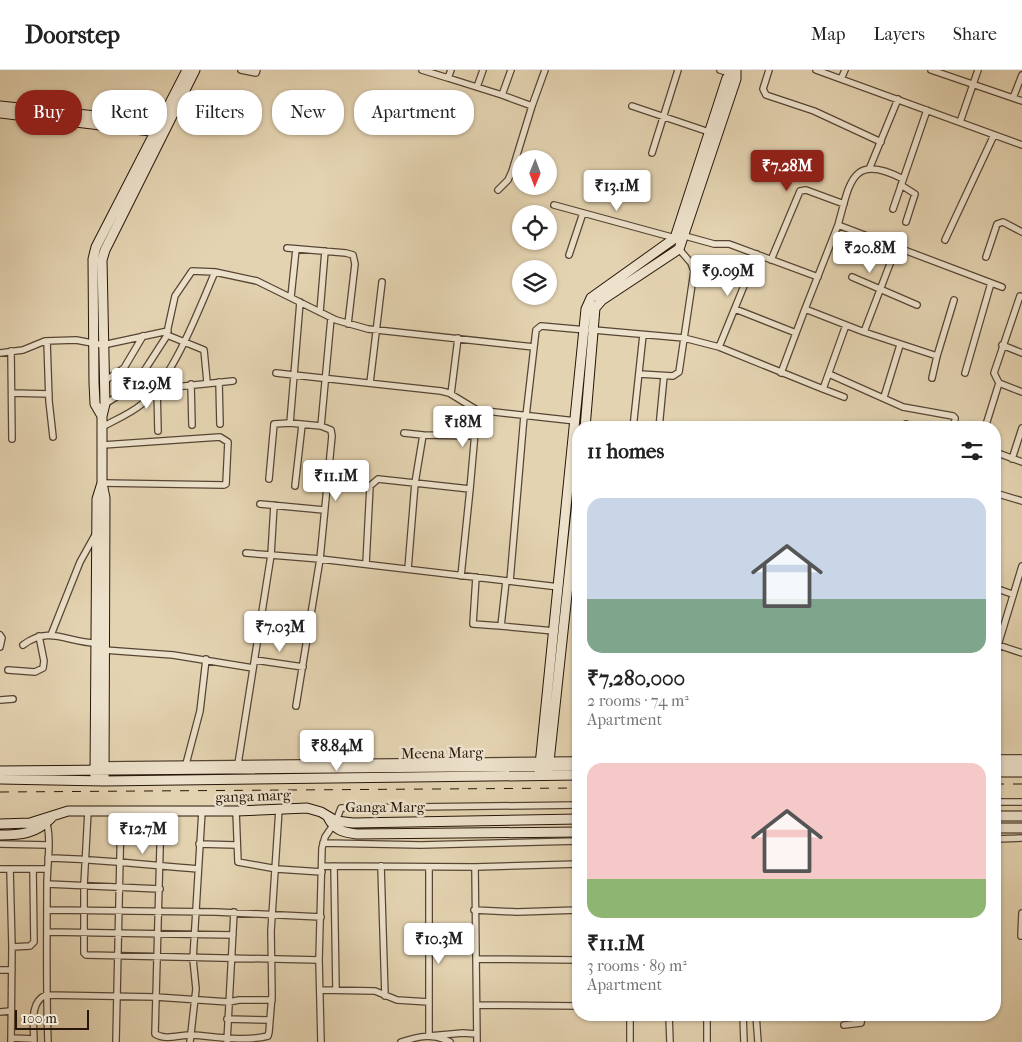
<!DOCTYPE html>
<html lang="en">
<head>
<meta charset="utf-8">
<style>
	:root { --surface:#fff; --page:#f6f6f6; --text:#222; --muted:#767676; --line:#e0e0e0; --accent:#8f2418 }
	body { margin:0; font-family:"IM FELL French Canon",serif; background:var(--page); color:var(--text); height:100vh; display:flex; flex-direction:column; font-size:19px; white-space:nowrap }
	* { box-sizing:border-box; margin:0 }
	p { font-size:16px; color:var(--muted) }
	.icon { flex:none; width:28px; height:28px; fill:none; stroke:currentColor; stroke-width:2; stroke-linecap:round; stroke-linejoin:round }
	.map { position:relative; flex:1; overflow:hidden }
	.side { position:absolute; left:572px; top:351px; width:429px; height:600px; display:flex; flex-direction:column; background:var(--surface); border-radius:20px; box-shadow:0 1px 4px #0004 }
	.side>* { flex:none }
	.banner { position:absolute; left:15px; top:20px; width:475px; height:45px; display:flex; gap:10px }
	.needle { width:32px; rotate:181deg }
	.tools { position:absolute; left:512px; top:80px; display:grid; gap:10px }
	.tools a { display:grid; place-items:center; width:45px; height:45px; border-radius:50%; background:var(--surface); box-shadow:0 1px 4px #0004; font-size:25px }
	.scale { position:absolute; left:15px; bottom:12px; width:74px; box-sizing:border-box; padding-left:5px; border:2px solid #26160a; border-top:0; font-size:14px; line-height:18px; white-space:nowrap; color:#26160a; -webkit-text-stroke:4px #ede2cc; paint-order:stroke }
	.price { position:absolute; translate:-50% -42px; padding:0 11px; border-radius:5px; background:#fff; color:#222; font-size:16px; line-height:32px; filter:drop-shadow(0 1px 2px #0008) }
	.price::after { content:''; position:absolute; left:50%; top:30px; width:15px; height:11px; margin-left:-8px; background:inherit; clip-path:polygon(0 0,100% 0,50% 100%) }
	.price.selected { background:var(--accent); color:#fff }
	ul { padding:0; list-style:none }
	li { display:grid; align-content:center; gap:10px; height:265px; padding:0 15px }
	li span { display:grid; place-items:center; height:155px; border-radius:15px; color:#555 }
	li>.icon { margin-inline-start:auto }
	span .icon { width:90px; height:90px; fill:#fffc; stroke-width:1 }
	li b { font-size:21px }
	h2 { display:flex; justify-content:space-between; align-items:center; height:60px; padding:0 15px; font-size:21px }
	.tag { padding:0 18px; border-radius:20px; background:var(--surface); box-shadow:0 1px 4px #0004; font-size:18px; line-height:45px }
	.tag.selected { background:var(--accent); color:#fff }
	header { display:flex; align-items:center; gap:30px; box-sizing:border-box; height:70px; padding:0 25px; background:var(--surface); border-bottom:1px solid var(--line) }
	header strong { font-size:24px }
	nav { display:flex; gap:28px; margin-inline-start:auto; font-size:18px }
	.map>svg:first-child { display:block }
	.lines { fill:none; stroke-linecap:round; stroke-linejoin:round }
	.street-casing { stroke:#564534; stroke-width:8 }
	.secondary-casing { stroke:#26160a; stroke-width:11 }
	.street { stroke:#ede2cc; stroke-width:5.5 }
	.secondary { stroke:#ede2cc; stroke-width:9 }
	.rail { stroke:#26160a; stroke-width:1; stroke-dasharray:9 9; stroke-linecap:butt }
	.labels { text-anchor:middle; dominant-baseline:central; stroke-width:5; stroke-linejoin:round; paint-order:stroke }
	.street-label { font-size:15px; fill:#26160a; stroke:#ede2cc }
</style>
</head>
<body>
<header>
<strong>Doorstep</strong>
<nav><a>Map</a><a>Layers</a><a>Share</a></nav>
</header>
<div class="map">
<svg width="1022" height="972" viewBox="0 0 1022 972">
	<rect width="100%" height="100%" fill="#e4d3b1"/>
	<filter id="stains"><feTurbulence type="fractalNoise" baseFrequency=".004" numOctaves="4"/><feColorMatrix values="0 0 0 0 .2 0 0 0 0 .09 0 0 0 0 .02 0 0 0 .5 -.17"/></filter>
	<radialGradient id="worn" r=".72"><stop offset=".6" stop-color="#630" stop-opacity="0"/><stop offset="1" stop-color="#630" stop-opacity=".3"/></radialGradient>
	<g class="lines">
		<g class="street-casing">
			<path id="street" d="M241,0L256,3L257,0
				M422,0L448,8
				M451,0L448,8L502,25
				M511,0L502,25L532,36L545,0
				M720,0L730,3
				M769,0L763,19L766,25L814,41L881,72
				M816,0L1022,75
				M931,0L1013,28
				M1022,5L1013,28L1022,31
				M841,9L845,0
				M477,17L483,0
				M632,36L709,62
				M960,52L978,0
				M652,83L678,0
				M870,97L898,29
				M903,109C851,82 850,113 838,155L1002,217
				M901,115L915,124L906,152
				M498,120L508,110L512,101L532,36
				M554,135L675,168
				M893,139L927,40
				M838,155L805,239L864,262L896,178
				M685,166L714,174H729L818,207
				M945,170L994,65
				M287,178L346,183L353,185L355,194L348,254
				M569,185L583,143
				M986,187L997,154L1003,152L1022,162
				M771,190L800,121L806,120L844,134
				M852,207L917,235
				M1020,226L994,303L999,313L1022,322
				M291,227L296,179
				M300,232L294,305L441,321L449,323L477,340L576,351
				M735,239L796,263
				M320,242L325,181
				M594,260L684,268L719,277L823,319L846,255
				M864,262L937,286L954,230
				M167,265L204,280L207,312
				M47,271L49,331L53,367
				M1002,275L1022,283
				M719,277L757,184
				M11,281L12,369
				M0,283L23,280L45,271L76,270L103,275L168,261
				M276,303L294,305L290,353L321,356
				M781,303L805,239
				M965,303L991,213
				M639,304L673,306L679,302L694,201L691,193L679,179
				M829,304L903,337L953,346L955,348L954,358
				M932,308L937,286
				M103,312L124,298L143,266
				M219,312L220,354
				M370,313L382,212
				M191,314L192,355
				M157,318L158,361
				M155,319L233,311
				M823,319L844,327
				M12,323L49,324
				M451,324L458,268
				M884,327L900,275
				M105,334L132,317L146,298L166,267L175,226L192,201L215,202L257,211L336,250L368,259L534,277L536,260L541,256L586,260
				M526,346L534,277
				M102,357C115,350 130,344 142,334C174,307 198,241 215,202
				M633,358L643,265
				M659,358L664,306
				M905,358L906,354
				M985,358L999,313
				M404,363L423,365
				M995,382L1022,392
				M1012,389L1022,358
				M269,409L274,354L290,353
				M102,413L224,415L226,414L228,372L220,367L103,375
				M295,416L302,355
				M470,419L477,340
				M995,423L1022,431
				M260,434L324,440
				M274,435L271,485L320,489L332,366L331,360L321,356L331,248
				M366,494L370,416L378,409L470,419L461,506
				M408,499L415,413L423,365L475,366
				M476,507L473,554L501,556
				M506,511L501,556L554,561
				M510,511L524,346
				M995,518L1012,524
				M0,565L2,568L0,577
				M51,565L80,492L95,465
				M23,575C50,555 67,573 96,573
				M998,575L1022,583
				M104,580L173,585L253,598
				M995,585L1022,496
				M255,590L303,597
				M8,600L35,602L43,598L44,591L39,566
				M0,630L13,629
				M296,636L320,489L559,517
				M995,688H1022
				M186,694L200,641L206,589
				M238,694L271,485L246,483
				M102,695L579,690
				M995,732H1022
				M88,741L84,815V883L86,885L319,890
				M161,741L155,964C167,971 181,964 193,965C218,967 244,972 268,966L269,962L272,925L271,861L279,739
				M236,741L238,792L277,799L322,802
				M46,750C52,770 47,794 47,815C47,867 46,920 48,972
				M995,769L1022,768
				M323,773L421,775L579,771
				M0,774L48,775
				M199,774L236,775
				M48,788C98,789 148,795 198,799
				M322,796L475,797L579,794
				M334,796L336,919
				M381,796L385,926
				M475,797L477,972
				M429,798V966L463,963L477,964
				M0,799H47
				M10,799L12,877
				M47,814L160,819
				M49,840L216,842L321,847
				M474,840L517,842L579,840
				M48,862L233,865
				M1021,866L1022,843
				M476,889L579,890
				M0,900H12
				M320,920L375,921L397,930L429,932
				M477,935L579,936
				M0,942L10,941
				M630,945V972
				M669,945L670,972
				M707,945V972
				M743,945L744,972
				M756,945L758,972
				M227,949L270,950
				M844,955L861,953L862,945
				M11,968L34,969
				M116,971L121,741
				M11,972L12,877L30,876L34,872L33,799
				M34,972C34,956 29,932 46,925L156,927L229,932L239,930H272
				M190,972L196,919L193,889L202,741
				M227,972L234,842
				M321,972L319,890L322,778L325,767L336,751L341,738L579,735
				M401,972C419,966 434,963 450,972"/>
		</g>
		<g class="secondary-casing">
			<path id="secondary" d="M0,36L163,53
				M0,43L159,62
				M102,346L95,334L94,313L93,189L96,177L187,0
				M585,358L595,238L602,230L679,179L736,9V1
				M995,693H1022
				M0,701L579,696
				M548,701L579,413
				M995,702H1022
				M539,705L586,239L591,228L675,168L727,8L736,0
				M95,706L97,429L102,413
				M0,709L104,711L579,705
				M104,711L105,428L102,413V346L105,334L102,190L105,180L195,0
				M995,746H1022
				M328,747C335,761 343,762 357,764L579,762
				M0,754L30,753L68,741H236L307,738L321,742L336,751L353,753L579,749
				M995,758H1022
				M0,765C21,765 35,764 51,748"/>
		</g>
		<use href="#street" class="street"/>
		<use href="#secondary" class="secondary"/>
		<path class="rail" d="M995,714H1022
			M0,722L579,718"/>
	</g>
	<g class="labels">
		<g class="street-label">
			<text transform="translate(442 683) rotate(-1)">Meena Marg</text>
			<text transform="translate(253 726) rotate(-2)">ganga marg</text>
			<text x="385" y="737">Ganga Marg</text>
		</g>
	</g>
	<rect width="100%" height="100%" filter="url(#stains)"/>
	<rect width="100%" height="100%" fill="url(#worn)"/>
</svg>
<div class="tools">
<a><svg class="needle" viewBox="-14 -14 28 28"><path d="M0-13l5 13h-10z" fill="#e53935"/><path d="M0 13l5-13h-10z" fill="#767676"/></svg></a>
<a><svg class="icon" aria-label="locate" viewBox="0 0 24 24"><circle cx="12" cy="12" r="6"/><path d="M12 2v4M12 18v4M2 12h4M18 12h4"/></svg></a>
<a><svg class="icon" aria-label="layers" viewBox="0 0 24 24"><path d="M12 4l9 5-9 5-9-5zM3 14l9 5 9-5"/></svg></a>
</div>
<div class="scale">100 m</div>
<b class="price selected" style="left:787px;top:122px">₹7.28M</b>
<b class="price" style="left:617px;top:142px">₹13.1M</b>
<b class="price" style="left:870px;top:204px">₹20.8M</b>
<b class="price" style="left:728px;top:227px">₹9.09M</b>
<b class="price" style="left:147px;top:340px">₹12.9M</b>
<b class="price" style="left:463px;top:378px">₹18M</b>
<b class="price" style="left:336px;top:432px">₹11.1M</b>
<b class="price" style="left:280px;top:583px">₹7.03M</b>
<b class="price" style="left:337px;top:702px">₹8.84M</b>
<b class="price" style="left:143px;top:785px">₹12.7M</b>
<b class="price" style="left:439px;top:895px">₹10.3M</b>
<div class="banner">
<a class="tag selected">Buy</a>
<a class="tag">Rent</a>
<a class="tag">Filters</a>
<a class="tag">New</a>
<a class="tag">Apartment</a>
</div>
<section class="side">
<h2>11 homes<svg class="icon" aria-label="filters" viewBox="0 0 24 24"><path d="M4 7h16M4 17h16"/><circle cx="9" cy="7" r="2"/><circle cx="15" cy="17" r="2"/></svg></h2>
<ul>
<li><span style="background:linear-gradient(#c9d6e8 65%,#7fa58c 0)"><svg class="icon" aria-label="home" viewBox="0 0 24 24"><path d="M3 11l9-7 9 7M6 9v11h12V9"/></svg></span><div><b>₹7,280,000</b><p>2 rooms · 74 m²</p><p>Apartment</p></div></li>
<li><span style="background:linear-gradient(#f6c9c9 75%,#8fb573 0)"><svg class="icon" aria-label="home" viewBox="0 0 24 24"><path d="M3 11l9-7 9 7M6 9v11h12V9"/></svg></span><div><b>₹11.1M</b><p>3 rooms · 89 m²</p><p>Apartment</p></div></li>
</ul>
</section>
</div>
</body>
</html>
